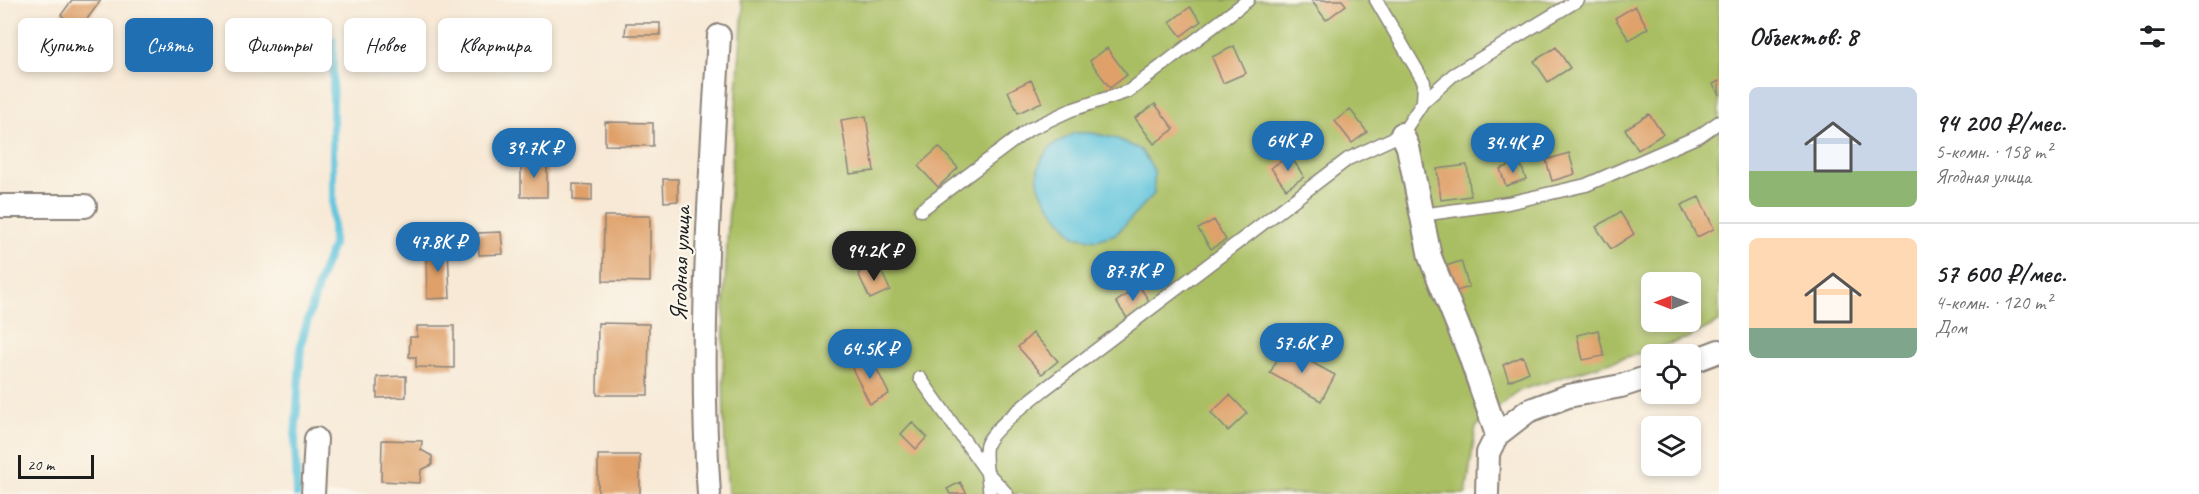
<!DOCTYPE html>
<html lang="ru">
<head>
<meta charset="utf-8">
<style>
	:root { --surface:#fff; --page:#f2f2f2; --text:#202124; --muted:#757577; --line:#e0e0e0; --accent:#1f6fb2 }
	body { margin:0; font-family:Caveat,sans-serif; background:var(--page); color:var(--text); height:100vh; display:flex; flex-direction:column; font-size:22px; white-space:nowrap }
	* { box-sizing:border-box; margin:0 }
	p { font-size:20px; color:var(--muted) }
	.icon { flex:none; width:33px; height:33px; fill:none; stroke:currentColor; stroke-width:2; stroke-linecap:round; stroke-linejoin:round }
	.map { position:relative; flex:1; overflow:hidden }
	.drawer { display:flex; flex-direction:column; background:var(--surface); width:480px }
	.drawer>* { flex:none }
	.banner { position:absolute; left:18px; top:18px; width:570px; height:54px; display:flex; gap:12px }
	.needle { width:39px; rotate:270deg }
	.buttons { position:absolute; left:1641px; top:272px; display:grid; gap:12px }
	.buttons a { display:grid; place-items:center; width:60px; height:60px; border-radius:9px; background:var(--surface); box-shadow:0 3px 9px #0003; font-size:30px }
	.scale { position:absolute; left:18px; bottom:15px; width:76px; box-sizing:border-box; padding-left:6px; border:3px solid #1c1c1c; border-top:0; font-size:16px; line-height:21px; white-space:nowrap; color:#1c1c1c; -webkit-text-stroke:4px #fbf7ec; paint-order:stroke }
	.price { position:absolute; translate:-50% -51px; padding:0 14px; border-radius:21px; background:var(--accent); color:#fff; font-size:20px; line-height:39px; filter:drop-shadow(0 2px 3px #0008) }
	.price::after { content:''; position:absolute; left:50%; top:36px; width:18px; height:14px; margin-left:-9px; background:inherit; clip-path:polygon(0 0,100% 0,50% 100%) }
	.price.selected { background:#222; color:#fff }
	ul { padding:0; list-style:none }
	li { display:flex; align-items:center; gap:18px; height:150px; padding:0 30px }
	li+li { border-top:2px solid var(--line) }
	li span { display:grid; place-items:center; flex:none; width:168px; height:120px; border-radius:9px; color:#555 }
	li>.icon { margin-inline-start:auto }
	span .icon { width:72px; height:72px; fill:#fffc; stroke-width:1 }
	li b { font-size:26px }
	h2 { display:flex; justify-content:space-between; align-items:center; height:72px; padding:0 30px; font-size:26px }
	.tag { padding:0 21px; border-radius:9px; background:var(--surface); box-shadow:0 3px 9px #0003; font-size:21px; line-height:54px }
	.tag.selected { background:var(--accent); color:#fff }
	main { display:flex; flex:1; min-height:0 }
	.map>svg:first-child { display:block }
	.green { fill:#a9be62; stroke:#626d3f; stroke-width:1.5; fill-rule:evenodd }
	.water { fill:#60c4dd; stroke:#3e707c; stroke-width:1.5 }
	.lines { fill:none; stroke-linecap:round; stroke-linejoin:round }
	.stream { stroke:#60c4dd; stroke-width:8 }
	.building { fill:#dfa069 }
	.service-casing { stroke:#8a8279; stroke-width:15 }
	.minor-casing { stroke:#8a8279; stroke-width:26 }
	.service { stroke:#fff; stroke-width:12 }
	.minor { stroke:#fff; stroke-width:22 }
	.labels { text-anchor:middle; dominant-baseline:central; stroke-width:4.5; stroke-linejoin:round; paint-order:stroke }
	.street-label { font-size:24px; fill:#1c1c1c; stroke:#fbf7ec }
</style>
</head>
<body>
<main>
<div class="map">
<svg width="1719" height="494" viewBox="0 0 1719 494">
	<rect width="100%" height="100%" fill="#fbf7ec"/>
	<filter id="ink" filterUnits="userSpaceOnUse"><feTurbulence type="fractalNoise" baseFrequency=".0167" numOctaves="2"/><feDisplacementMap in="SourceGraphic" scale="12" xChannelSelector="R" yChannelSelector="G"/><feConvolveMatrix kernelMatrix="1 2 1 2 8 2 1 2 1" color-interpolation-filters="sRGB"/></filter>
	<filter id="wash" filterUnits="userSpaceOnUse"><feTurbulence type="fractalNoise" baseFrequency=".008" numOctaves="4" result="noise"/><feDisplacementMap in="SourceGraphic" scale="24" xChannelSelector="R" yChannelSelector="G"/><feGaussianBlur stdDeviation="1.35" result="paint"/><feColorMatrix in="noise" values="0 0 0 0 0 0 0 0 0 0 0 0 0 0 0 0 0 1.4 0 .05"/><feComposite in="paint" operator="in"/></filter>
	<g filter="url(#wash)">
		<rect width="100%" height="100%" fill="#f7e9d6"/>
		<path class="green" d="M740,0H1719V322L1688,338L1518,391L1476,427L1466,494H728C715,332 732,170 743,8ZM1652,282H1690V321H1652Z"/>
		<path class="water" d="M1074,133H1092L1118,139L1141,150L1154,170V194L1116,234L1096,240L1074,236C1053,208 1019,181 1050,148C1056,142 1067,138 1074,133Z"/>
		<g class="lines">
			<path class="stream" d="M297,494L295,439L301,343L322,273L333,245V40"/>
		</g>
		<g id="blocks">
			<path class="building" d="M72,0H101L80,29L61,15Z
				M1311,0H1342L1346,5L1326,20Z
				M1635,6L1648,28L1629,40L1615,18Z
				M1190,7L1201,21L1181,36L1170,22Z
				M626,23H660V35H625Z
				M1234,46L1246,73L1223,83L1212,57Z
				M1556,47L1570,68L1548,82L1534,61Z
				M1107,48L1127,75L1110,88L1090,61Z
				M1031,80L1042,102L1018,113L1008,91Z
				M1719,81V95L1713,84Z
				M1155,104L1174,129L1154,144L1135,118Z
				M1350,109L1367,132L1352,143L1335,121Z
				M1649,114L1663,134L1638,150L1625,129Z
				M866,116L874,171L850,174L841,120Z
				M605,122L653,123V146L605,145Z
				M939,147L958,168L938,187L918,166Z
				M1569,153L1575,174L1552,181L1546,160Z
				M1290,155L1304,177L1286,189L1271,168Z
				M521,160H547V197H521Z
				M1520,162L1526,179L1506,186L1500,169Z
				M1467,165L1471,196L1441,200L1437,169Z
				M663,179H678V201L664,202Z
				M573,184L592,185V201L573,200Z
				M1699,197L1714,229L1697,237L1681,205Z
				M1620,212L1634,234L1611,249L1596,227Z
				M604,216H650V282L603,281Z
				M1214,220L1226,240L1211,249L1198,229Z
				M501,232L503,254L479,255L478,233Z
				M448,247L450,298L427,299L426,248Z
				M1132,252L1143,264L1132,275L1121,262Z
				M1461,261L1469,287L1454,292L1446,266Z
				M878,264L890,290L870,299L858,273Z
				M1139,286L1150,302L1127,318L1116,302Z
				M598,323L649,324L648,395H597Z
				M417,326H454V368L416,367V357H409L410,337H417Z
				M1598,330L1604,356L1583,360L1577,335Z
				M1033,333L1058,361L1042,374L1018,347Z
				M1284,347L1335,375L1321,401L1270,373Z
				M1523,356L1529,372L1509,381L1503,365Z
				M871,357L889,394L870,404L851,366Z
				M406,376V397L377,398V377Z
				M1230,395L1247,413L1228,431L1211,413Z
				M912,422L927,437L916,449L901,434Z
				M382,440L422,441L421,450L432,456V465L421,470L420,483L381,481Z
				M598,455H640V494H598Z
				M960,482L967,494H950L947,489Z"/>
		</g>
	</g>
	<g filter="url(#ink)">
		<use href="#blocks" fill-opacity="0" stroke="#8a8279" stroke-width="1.5"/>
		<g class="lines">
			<g class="service-casing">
				<path id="service" d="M1423,102L1453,75L1578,0
					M921,210L1028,130L1071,110L1129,91L1248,0
					M1421,215L1508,203L1586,185L1699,136L1719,122
					M920,378L986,471L1007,494
					M990,494C988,479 984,462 986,447C988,432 1032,399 1046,388L1348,159L1402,134L1423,102L1424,82L1376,0"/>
			</g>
			<g class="minor-casing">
				<path id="minor" d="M1402,134L1408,147L1430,257L1469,353L1497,435
					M0,206H85
					M1690,362L1719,351
					M313,494L316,439
					M709,494C698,341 710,189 719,36
					M1487,494L1488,453L1497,435L1528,411L1568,396L1621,386L1652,376"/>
			</g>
			<use href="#service" class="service"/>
			<use href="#minor" class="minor"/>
		</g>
	</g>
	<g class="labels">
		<g class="street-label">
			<text transform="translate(680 264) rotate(-88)">Ягодная улица</text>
		</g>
	</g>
</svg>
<div class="buttons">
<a><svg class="needle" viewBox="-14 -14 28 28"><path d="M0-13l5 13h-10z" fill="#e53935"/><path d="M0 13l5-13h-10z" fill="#757577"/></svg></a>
<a><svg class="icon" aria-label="locate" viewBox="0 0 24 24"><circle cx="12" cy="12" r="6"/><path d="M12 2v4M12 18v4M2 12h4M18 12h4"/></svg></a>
<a><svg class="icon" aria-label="layers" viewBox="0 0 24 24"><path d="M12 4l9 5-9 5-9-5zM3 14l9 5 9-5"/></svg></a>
</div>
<div class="scale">20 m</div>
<b class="price" style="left:1288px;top:172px">64K ₽</b>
<b class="price" style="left:1513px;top:174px">34.4K ₽</b>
<b class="price" style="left:534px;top:179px">39.7K ₽</b>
<b class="price" style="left:438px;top:273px">47.8K ₽</b>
<b class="price selected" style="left:874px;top:282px">94.2K ₽</b>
<b class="price" style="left:1133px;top:302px">87.7K ₽</b>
<b class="price" style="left:1302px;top:374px">57.6K ₽</b>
<b class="price" style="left:870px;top:380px">64.5K ₽</b>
<div class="banner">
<a class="tag">Купить</a>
<a class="tag selected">Снять</a>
<a class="tag">Фильтры</a>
<a class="tag">Новое</a>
<a class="tag">Квартира</a>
</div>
</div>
<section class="drawer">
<h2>Объектов: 8<svg class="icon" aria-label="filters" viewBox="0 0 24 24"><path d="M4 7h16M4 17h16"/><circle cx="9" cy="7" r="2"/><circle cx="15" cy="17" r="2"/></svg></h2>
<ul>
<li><span style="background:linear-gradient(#c9d6e8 70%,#8fb573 0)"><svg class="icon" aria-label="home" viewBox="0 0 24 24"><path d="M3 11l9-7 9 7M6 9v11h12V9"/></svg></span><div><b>94 200 ₽/мес.</b><p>5-комн. · 158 m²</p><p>Ягодная улица</p></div></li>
<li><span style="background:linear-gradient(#ffd9b3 75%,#7fa58c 0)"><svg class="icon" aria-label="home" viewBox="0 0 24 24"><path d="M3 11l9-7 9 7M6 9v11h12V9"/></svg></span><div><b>57 600 ₽/мес.</b><p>4-комн. · 120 m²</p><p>Дом</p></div></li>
</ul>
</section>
</main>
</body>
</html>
